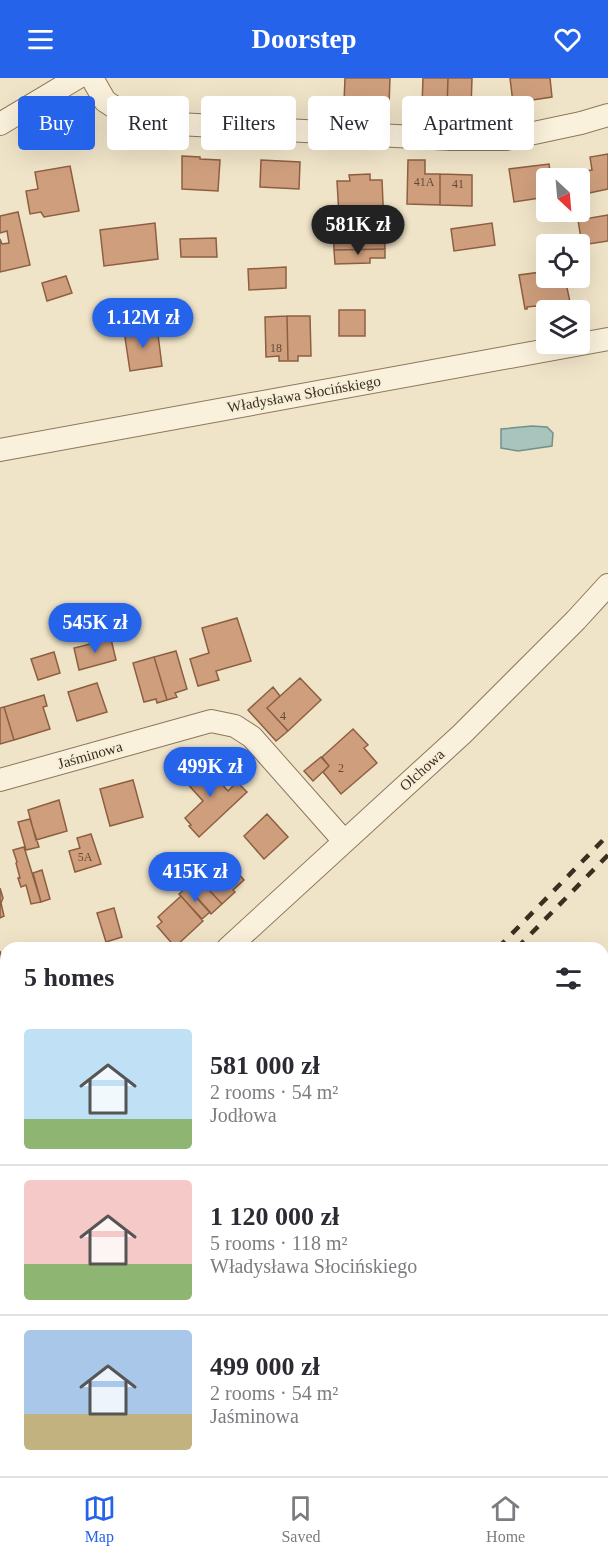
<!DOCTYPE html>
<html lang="en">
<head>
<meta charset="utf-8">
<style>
	:root { --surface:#fff; --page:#f7f7f7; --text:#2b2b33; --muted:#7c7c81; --line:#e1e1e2; --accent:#2563eb }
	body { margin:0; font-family:"Times New Roman",serif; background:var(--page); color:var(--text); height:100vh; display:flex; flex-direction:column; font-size:22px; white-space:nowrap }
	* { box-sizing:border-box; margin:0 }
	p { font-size:20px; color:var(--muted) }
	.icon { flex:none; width:33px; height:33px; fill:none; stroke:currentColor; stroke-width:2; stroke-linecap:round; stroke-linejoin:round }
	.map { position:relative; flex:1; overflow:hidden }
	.details { position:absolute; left:0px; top:864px; width:609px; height:534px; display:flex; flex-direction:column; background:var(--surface); border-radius:18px 18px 0 0; box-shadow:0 6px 24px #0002 }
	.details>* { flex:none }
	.banner { position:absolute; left:18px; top:18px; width:573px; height:54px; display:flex; gap:12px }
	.needle { width:39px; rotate:154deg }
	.controls { position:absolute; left:536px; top:90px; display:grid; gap:12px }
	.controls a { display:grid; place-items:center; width:54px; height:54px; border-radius:6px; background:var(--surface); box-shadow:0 6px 24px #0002; font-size:30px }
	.price { position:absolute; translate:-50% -51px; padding:0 14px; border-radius:21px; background:var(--accent); color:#fff; font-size:20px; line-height:39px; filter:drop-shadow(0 2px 3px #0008) }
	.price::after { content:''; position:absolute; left:50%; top:36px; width:18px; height:14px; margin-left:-9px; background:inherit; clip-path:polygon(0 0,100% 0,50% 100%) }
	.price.selected { background:#222; color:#fff }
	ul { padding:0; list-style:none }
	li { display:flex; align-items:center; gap:18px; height:150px; padding:0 24px }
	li+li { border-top:2px solid var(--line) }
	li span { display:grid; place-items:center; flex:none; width:168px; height:120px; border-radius:6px; color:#555 }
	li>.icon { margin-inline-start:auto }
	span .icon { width:72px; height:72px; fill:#fffc; stroke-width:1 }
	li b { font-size:26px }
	h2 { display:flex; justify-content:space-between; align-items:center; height:72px; padding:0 24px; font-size:26px }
	.tag { padding:0 21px; border-radius:6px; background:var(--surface); box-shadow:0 6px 24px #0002; font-size:21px; line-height:54px }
	.tag.selected { background:var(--accent); color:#fff }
	header { display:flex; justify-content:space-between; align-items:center; height:78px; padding:0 24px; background:var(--accent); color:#fff; font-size:27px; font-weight:700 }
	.tab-bar { display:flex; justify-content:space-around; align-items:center; height:84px; border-top:2px solid var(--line); background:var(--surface); font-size:16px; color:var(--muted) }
	.tab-bar a { display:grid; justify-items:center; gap:3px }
	.tab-bar .selected { color:var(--accent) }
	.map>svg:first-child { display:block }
	.water { fill:#a9c4bc; stroke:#6f938a; stroke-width:1.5 }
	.building { fill:#cf9f7d; stroke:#8d5f41; stroke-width:1.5 }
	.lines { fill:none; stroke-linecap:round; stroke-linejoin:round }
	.street-casing { stroke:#8d765c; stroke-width:24 }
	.street { stroke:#faf1dc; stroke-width:22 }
	.rail { stroke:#3d2e20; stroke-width:4.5; stroke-dasharray:10 10; stroke-linecap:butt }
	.labels { text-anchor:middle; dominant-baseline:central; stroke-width:4.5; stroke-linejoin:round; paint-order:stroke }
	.number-label { font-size:12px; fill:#624a37 }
	.street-label { font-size:15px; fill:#3d2e20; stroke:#f7eed8 }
</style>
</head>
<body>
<header><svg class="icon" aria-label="menu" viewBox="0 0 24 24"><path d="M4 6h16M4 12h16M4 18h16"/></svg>Doorstep<svg class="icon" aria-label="heart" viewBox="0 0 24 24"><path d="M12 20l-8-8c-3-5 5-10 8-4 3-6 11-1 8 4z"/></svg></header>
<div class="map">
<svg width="608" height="1398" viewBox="0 0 608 1398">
	<rect width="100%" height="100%" fill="#f0e4c8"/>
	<path class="water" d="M532,348L547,349L553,355L552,368L518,373L501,370V351Z"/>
	<path class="building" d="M345,0H390L389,27L344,24Z
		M423,0H448L447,30L422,28Z
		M448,0H472L471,31L447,30Z
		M510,0H550L552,19L513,25Z
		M608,76V111L589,115L585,93L592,92L590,79Z
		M182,78L200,79V81L220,82L218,113L182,111Z
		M261,82L300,84L299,111L260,109Z
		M408,82H425V96H440V127L407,126Z
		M549,86L551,100H546V119L514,124L509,91Z
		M70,88L79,133L44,139L41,134L30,136L26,113L38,111L35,94Z
		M370,96V102H382L385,171L334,172L333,138H339L337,103H350L349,97Z
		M440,96L472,97V128L440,127Z
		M18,134L30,187L0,194V161L2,166L9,165L7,153L0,155V138Z
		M608,137V163L582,167L578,142Z
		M155,145L158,181L104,188L100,152Z
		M492,145L495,167L454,173L451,151Z
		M216,160L217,179H181L180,161Z
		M385,171V180H370V185L335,186L334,172Z
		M546,188V200H565L570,224L555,226V225L549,226V227L546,228V226L537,228L538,230L536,228L527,229V231H525L519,197L541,194L540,189Z
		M286,189V210L249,212L248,191Z
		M66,198L72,215L47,223L42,205Z
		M339,232H365V258H339Z
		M287,238L288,283H279V278L266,279L265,239Z
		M287,238H310L311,278H298V283H288Z
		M157,249L162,288L130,293L124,253Z
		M237,540L251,583L216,593L219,602L198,608L190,581L209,575L202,550Z
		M111,561L116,582L79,592L74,570Z
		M176,573L187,611L175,615L177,619L167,622L154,579Z
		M54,574L60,595L38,602L31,581Z
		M154,579L167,622L157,625L156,621L144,624L133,585Z
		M300,600L321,622L288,653L267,630Z
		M97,605L107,634L77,643L68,614Z
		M273,609L280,618L267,630L288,653L276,663L248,632Z
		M44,617L47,628L43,629L50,651L14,662L4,629Z
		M4,629L14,662L0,666V630Z
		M353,651L368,667L364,670L377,685L341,716L323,694L329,688L322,679Z
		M321,679L329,688L313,703L304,693Z
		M204,683L220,702L219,703L228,713L237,704L247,714L199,759L189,748L191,747L185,740L203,723L184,702Z
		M133,702L143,739L110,748L100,711Z
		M59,722L67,753L36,762L28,732Z
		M267,736L288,759L264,781L244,758Z
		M30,741L39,769L26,772L18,744Z
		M91,756L101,786L75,794L69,773L80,770L77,760Z
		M24,769L41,824L31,826L26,807L21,809L18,800H20L16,785L17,784L13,772Z
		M223,778L244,802L233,812L235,814L222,826L198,800Z
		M42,792L50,821L41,824L33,795Z
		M198,800L222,826L211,836L188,810Z
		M187,809L210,834L202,841L179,816Z
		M0,810L3,820L1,825L4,838L0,840Z
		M181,818L203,843L175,869L157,848L162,844L158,839Z
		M114,830L122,859L106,864L97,835Z
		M0,873L6,890V922L1,923Z
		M6,969V1023L0,1028V974Z
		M603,1219L608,1224V1270L603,1275Z
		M251,1392H324L330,1398H258Z
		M355,1392H445L449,1395L446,1398H361Z
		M560,1392H601L607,1398H567Z"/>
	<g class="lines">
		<g class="street-casing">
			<path id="street" d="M92,0L105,23L134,42L160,45L451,61H506L581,45L608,37
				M0,46L77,0
				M0,372L608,261
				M0,702L211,643L235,648L252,659L344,763
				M228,870L462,656L576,542L608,507
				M0,1081L6,1075"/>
		</g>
		<use href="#street" class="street"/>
		<path class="rail" d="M498,870L608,757
			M517,870L608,777
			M0,1381L6,1375
			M3,1398L9,1392"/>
	</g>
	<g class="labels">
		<g class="number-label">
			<text x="424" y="104">41A</text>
			<text x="458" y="106">41</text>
			<text x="276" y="270">18</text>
			<text x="283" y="638">4</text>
			<text x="341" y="690">2</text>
			<text x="85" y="779">5A</text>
		</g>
		<g class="street-label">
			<text transform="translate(304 316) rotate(-10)">Władysława Słocińskiego</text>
			<text transform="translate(90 677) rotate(-16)">Jaśminowa</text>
			<text transform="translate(422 692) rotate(-42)">Olchowa</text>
		</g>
	</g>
</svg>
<div class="controls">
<a><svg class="needle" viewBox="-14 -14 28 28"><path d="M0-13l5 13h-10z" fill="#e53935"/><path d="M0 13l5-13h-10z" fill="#7c7c81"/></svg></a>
<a><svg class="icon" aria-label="locate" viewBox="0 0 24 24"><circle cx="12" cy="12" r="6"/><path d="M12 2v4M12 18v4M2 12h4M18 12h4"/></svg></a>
<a><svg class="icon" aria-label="layers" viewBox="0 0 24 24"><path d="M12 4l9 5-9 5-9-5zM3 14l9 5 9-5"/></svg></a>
</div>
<b class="price selected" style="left:358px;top:178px">581K zł</b>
<b class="price" style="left:143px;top:271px">1.12M zł</b>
<b class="price" style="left:95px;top:576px">545K zł</b>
<b class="price" style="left:210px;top:720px">499K zł</b>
<b class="price" style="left:195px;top:825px">415K zł</b>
<div class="banner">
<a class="tag selected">Buy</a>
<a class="tag">Rent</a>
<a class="tag">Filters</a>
<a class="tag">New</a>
<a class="tag">Apartment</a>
</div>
<section class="details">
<h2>5 homes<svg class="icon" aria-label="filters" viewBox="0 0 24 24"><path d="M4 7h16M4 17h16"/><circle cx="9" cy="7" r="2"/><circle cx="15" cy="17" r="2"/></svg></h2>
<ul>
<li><span style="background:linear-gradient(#bfe0f5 75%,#8fb573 0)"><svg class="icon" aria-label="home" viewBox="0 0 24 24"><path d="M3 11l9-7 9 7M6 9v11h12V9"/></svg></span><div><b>581 000 zł</b><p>2 rooms · 54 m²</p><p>Jodłowa</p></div></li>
<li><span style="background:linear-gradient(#f6c9c9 70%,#8fb573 0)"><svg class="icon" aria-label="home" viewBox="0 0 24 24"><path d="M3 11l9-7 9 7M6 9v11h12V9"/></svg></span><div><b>1 120 000 zł</b><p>5 rooms · 118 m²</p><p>Władysława Słocińskiego</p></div></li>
<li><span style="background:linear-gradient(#a9c7e8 70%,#c2b280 0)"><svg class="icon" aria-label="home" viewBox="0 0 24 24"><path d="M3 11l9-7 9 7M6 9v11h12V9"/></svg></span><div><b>499 000 zł</b><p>2 rooms · 54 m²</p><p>Jaśminowa</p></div></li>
</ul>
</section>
</div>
<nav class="tab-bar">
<a class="selected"><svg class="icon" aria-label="map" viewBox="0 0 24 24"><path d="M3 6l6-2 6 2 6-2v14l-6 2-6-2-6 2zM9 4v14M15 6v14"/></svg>Map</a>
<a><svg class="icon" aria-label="saved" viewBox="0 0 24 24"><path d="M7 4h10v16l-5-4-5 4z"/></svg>Saved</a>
<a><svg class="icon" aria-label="home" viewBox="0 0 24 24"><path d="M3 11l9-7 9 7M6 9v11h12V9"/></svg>Home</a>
</nav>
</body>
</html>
